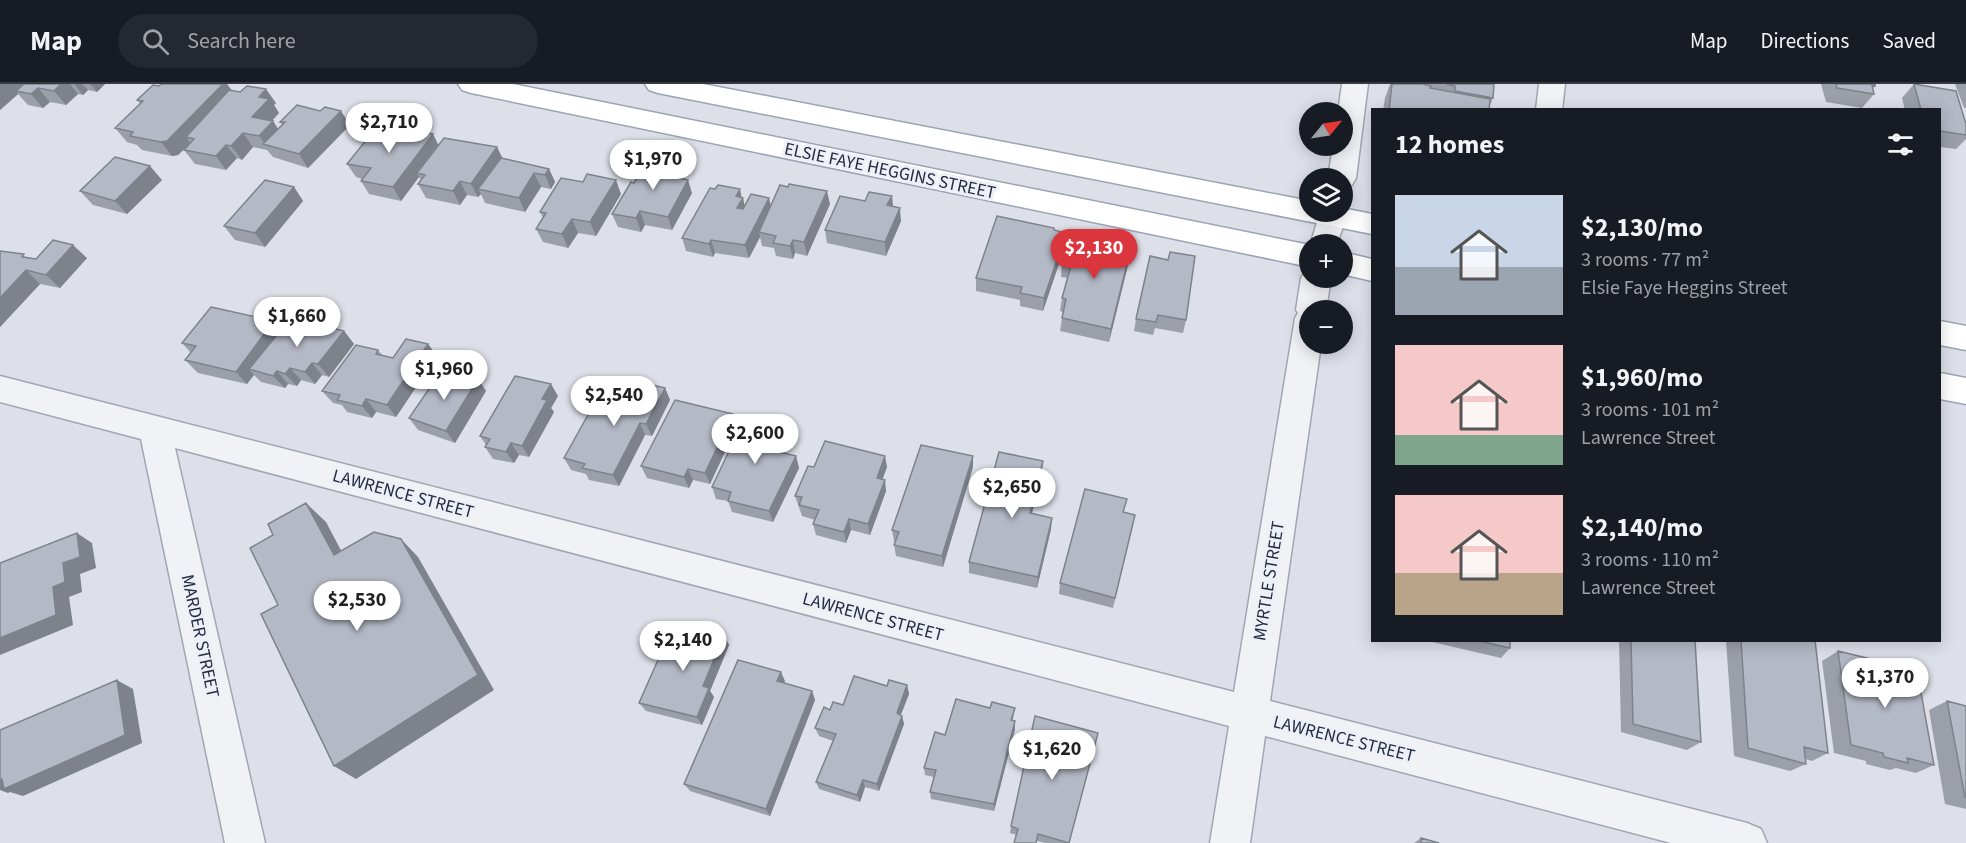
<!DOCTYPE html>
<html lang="en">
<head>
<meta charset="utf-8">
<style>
	:root { --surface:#171b24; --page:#242831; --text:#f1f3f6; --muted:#9ea1a6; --line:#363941; --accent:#db353d }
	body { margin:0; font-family:"Source Sans 3",sans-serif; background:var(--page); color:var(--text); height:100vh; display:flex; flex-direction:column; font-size:22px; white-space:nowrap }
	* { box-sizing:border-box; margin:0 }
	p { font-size:20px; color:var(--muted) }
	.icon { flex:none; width:33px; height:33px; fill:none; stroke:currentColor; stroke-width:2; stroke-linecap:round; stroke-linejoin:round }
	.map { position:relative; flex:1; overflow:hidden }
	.drawer { position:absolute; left:1371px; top:24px; width:570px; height:534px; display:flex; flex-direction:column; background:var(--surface); border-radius:0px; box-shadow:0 3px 15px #0003 }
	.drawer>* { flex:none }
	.needle { width:39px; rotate:60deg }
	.tools { position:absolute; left:1299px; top:18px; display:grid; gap:12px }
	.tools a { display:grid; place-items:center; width:54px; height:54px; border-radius:50%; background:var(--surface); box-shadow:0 3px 15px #0003; font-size:30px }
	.price { position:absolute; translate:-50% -51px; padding:0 14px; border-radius:21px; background:#fff; color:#222; font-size:20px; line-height:39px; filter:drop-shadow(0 2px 3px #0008) }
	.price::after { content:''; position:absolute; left:50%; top:36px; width:18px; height:14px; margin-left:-9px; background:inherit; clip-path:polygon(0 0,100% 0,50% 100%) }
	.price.selected { background:var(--accent); color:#fff }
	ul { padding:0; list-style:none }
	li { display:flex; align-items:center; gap:18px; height:150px; padding:0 24px }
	li span { display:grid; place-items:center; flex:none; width:168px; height:120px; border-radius:0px; color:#555 }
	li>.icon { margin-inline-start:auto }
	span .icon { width:72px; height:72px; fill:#fffc; stroke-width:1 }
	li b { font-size:26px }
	h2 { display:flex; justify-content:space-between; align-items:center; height:72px; padding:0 24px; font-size:26px }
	header { display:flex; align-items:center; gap:36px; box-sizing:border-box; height:84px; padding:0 30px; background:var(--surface); border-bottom:2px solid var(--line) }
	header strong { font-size:28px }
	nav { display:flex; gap:33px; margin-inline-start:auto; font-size:21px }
	.search { width:420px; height:54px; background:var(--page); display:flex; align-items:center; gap:15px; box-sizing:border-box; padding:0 21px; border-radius:33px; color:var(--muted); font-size:22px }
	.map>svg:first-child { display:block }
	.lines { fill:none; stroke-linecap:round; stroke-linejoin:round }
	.minor-casing { stroke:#a2a6b3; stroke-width:3 }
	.major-casing { stroke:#9ba3b5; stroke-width:3 }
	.minor { fill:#f0f2f6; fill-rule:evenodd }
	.major { fill:#fff; fill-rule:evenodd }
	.wall { fill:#9b9faa }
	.shaded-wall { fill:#7e828b }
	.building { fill:#b4b9c6; stroke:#7e828b; stroke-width:1.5 }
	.labels { text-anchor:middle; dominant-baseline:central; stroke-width:6; stroke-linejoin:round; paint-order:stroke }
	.street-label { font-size:18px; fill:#252c41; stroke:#edf0f6 }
</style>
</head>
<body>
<header>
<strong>Map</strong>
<div class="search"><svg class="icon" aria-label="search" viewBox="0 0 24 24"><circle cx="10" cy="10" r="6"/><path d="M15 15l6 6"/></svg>Search here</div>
<nav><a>Map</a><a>Directions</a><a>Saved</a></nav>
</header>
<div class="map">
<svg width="1966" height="759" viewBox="0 0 1966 759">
	<rect width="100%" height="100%" fill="#dde0e9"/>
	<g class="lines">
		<g class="minor-casing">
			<path id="minor" d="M1342,0H1368L1356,94L1352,101L1342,104V94H1328L1333,62H1342V28H1338Z
				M1539,0H1565L1562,26H1536Z
				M1342,120L1348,128L1337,160L1310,162L1320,128H1342Z
				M1310,185V194H1331L1326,226H1310V260H1321L1270,617L1747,739L1761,745L1767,759H1671L1265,652L1250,759H1210L1229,642L175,364L265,759H225L141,355L0,318V292L1234,608L1295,234L1298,229L1296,226L1301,194L1306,186Z"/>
		</g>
		<g class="major-casing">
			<path id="major" d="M458,0H513L1310,161V183L471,9L462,6Z
				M645,0H703L1310,117V128H1342V124L1372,130V150L658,9L649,6Z
				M1342,168L1372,175V197L1342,190Z
				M1940,237L1966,242V266L1940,261Z
				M1940,289L1966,294V320L1940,315Z"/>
		</g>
		<use href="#minor" class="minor"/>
		<use href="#major" class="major"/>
	</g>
	<path class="wall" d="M0,0H105L97,8L88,6L83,11L78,10L66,21L50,18L43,24L28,21L18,10L0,26Z
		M227,0L232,7L276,19L274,21L279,29L272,37H273L278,45L282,41L280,38L350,41L308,84L273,73L267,66L253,63L242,76L237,74L226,86L195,80L184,66L190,59L178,71L172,72L142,66L137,61L127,58L115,44L140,20L137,16L159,2Z
		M1390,0H1494L1493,14L1490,21L1489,26H1383L1385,14Z
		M1821,0H1875V2L1873,4L1874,10L1862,24L1826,18Z
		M1914,0L1966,40V55L1956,65L1940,63V26H1905L1902,14Z
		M1955,0H1966V24H1964Z
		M439,61L549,85L555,98L551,105L541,103L525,128L485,119L481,110L478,113L467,111L460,121L426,114L418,100L421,96L419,93L401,117L369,110L361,97L362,95L356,93L347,80Z
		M683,91L681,94L692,109L672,146L645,141L641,148L618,143L612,130L634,99Z
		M162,96L127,130L93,121L80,107Z
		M294,103L303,117L265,163L235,156L224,142Z
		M621,110L596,152L578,149L568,164L543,158L536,145L543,134L540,128Z
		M892,112L893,122L901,137L886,172L827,159L825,146L865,117Z
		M742,114L745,122L830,120L807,172L795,169L793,175L776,172L774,164L762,162L760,153L749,174L715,169L713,173L686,167L682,154Z
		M1054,147L1065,162L1043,227L1020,222V216L976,207V194Z
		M1121,162L1129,177L1109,258L1060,247L1063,228L1060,227L1062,214L1067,194L1061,193L1062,180Z
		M0,167L36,175L87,174L60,204L40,200L0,243Z
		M1168,176L1186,236L1183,249L1155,244L1153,251L1134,247L1136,235Z
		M282,245L344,247L354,260L329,293L322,291L315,300L301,296L297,302L288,300L285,304L261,298L254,291L247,300L198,289L185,276L191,269L182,259Z
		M428,260L437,272L396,333L376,328L372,334L347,328L342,321L333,319L322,307L378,266L383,272L393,274Z
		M478,295L486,307L455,359L418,346L409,334L443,298Z
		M665,304L670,316L652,352L645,351L619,402L589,396L586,390L571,386L564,374L603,322L621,309Z
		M558,312L551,324L554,328L529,373L519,371L514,379L493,375L485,363L486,361L480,352Z
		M737,342L710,400L693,396L689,404L647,394L641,382Z
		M786,352L779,368L796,372L799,384L773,438L732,428L728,417L716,415L712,403Z
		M973,372V383L943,483L896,472L894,461L896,457H894L892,446Z
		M814,383H887L882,395L886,407L870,451L851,446L846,459L816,451L813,440L815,436L802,432L795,412Z
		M1042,388L1032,430L1051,445L1037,504L969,489V478Z
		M1124,429L1135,431L1113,524L1059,510L1060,499Z
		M724,551L729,561L710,607L714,613L702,641L646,627L639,619Z
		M1428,556H1510V564L1501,574L1428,557Z
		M1619,556H1695L1701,658L1687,666L1621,648Z
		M1726,556H1815L1828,669L1812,677L1805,675L1806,680L1790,687L1734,672Z
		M1838,567L1934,681L1916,689L1896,684L1890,686L1866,680V677L1834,669L1822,577Z
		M785,597L784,599L812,607L815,616L770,732L690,707L684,700Z
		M907,601L909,610L901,631L902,632L904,640L879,707L865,703L860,718L819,705L816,698L833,657L819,652L815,644L830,626L843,621L887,602Z
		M1947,617L1966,622V725L1945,720L1929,626Z
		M990,624H1015L1013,636L1015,637V645L994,727L931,715L930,708L934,693L925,691L924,684L945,651Z
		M1011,742L1069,759H1045L1010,749Z
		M1421,754L1439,759H1414Z"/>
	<path class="shaded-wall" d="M0,0H29L16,7L18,10L0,26Z
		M61,0H70L78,10L66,21L54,7Z
		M74,0H82L88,6L83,11Z
		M90,0H105L97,8Z
		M223,0H227L236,12L186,53L190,59L178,71L172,72L161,58Z
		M38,4L50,18L43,24L31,10Z
		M266,5L276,19L274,21L279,29L262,47L252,33L259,13Z
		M341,27L350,41L308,84L299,70Z
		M273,37L282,51L265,60L259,52Z
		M243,49L253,63L242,76L231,62Z
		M433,50L440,64L417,89L419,93L401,117L393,103Z
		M226,61L237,74L226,86L216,72Z
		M497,63L504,77L478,105L481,110L478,113L471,100Z
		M679,77L683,91L674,106L670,92Z
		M150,82L162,96L127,130L115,117Z
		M549,85L555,98L551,105L545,91Z
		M534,89L541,103L525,128L519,114Z
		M616,96L621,110L596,152L590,138Z
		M688,96L692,109L672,146L668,133Z
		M460,97L467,111L460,121L453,107Z
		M294,103L303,117L265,163L255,149Z
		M740,105L742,115L743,114L746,128L737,124L736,112Z
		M827,107L830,120L807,172L804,158Z
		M892,112L893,126L887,121Z
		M769,114L772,127L759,148L760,153L749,174L745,161Z
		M900,124L901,137L886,172L885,158Z
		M640,127L645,141L641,148L636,134Z
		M572,135L578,149L568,164L562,150Z
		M1066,149L1065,162L1043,227L1044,214Z
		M711,156L715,169L713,173L709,160Z
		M793,156L795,169L793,175L790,162Z
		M73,161L87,174L60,204L46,191Z
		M1131,163L1129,177L1109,258L1111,245Z
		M26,186L40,200L0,243V214Z
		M274,237L285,249L249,285L254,291L247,300L236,288Z
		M344,247L354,260L329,293L318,280Z
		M428,260L437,272L396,333L387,321Z
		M312,279L322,291L315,300L305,288Z
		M290,284L301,296L297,302L285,290Z
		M277,287L288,300L285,304L273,292Z
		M478,295L486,307L455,359L446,347Z
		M551,300L558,312L551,324L554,328L529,373L522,362L542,315Z
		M665,304L670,316L652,352L646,340Z
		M366,315L376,328L372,334L362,322Z
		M733,330L737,342L710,400L705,389Z
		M640,339L645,351L619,402L613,391Z
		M783,340L786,352L775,378L771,366Z
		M511,359L519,371L514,379L506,368Z
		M796,372L799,384L773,438L769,427Z
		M885,372L887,383L879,405L877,394Z
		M973,372V383L943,483L942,472Z
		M1043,377L1042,388L1029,440L1030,429Z
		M688,385L693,396L689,404L684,393Z
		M885,396L886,407L870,451L868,440Z
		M306,419L326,438L353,489L334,471Z
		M1052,434L1051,445L1037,504L1038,493Z
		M849,435L851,446L846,459L844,448Z
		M77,449L92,459L96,484L80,490L82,508L69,513L73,541L0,571V554L53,503Z
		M401,455L418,473L494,606L356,695L334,682Z
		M724,551L729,561L710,607L714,613L702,641L697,633L703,602Z
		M781,588L785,597L781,606L777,597Z
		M117,596L133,605L142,659L23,712L10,708L8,709L0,706V696Z
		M907,601L909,610L898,637L897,629Z
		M812,607L815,616L770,732L766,725Z
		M902,632L904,640L879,707L877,700Z
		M1015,637V645L994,727V720Z
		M863,696L865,703L860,718L857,711Z"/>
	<path class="building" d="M24,0H61L54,7L38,4L31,10L16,7Z
		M161,0H223L167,57L161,58L130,52L133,48L115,44L143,17L137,16L153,1L159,2Z
		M1392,0H1422L1431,2L1430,4L1490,15L1489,26H1389Z
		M1446,0H1494L1493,14L1455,7V2Z
		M1836,0H1875V2L1872,1L1874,10L1837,4Z
		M1914,0L1956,7L1966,40V51L1940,47V26H1921Z
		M247,2L266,5L259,13L269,15L252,33L273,37L259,52L243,49L231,62L226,61L216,72L184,66L194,55L186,53L229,6L240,8Z
		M297,21L320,27L325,23L341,27L299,70L263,60L285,38H280Z
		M379,40L433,50L393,103L361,97L371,84L347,80Z
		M444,54L497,63L471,100L460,97L453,107L418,100L425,91L417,89Z
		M654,72L679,77L670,92L688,96L668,133L640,127L636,134L612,130L631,98L634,99L641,86L646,87Z
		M115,73L150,82L115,117L80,107Z
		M501,74L549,85L545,91L534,89L519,114L478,105Z
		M587,90L616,96L590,138L572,135L562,150L536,145L546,129L540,128L561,94L583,98Z
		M265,96L294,103L255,149L224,142Z
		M789,100L827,107L804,158L793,156L790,162L773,159L776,152L759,148L780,101L788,103Z
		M718,101L740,105L736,112L743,114L737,124L743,125L751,110L769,114L745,161L711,156L709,160L682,154L710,104L715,105Z
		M869,108L892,112L887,121L900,124L885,158L825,146L840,112L865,117Z
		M997,132L1054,144V146L1066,149L1044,214L1020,209L1022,203L976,194Z
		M1093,150L1122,156L1121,162L1131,163L1111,245L1062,234L1066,215L1062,214L1071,182L1062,180L1069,157L1091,158Z
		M53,156L73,161L46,191L26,186L0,214V167L24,170L22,173L36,175Z
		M1170,168L1195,172L1186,236L1158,231L1156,238L1136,235L1150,172L1168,176Z
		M211,223L274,237L236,288L185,276L196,262L182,259Z
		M291,234L344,247L318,280L312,279L305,288L290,284L285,290L277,287L273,292L249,285Z
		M406,255L428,260L387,321L366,315L362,322L337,316L340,311L322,307L356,261L378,266L376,270L393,274Z
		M451,287L478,295L446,347L409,334L435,296L443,298Z
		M515,292L551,300L542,315L547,316L522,362L511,359L506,368L485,363L490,355L480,352Z
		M628,295L665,304L646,340L640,339L613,391L582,384L585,380L564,374L594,320L603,322L610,307L621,309Z
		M675,316L733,330L705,389L688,385L684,393L641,382Z
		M746,331L783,340L771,366L796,372L769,427L728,417L731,408L712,403Z
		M825,357L885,372L877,394L885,396L868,440L849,435L844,448L813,440L819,426L799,421L802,413L795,412L808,382L814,383Z
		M921,361L973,372L942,472L894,461L899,448L892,446Z
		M999,368L1043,377L1030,429L1052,434L1038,493L969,478Z
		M1085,405L1127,415L1123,428L1135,431L1115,514L1060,499Z
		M306,419L334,471L374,448L401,455L478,591L334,682L261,530L278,521L250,464L273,451L268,440Z
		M77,449L80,473L63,479L65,498L53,503L56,531L0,554V479Z
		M673,542L724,551L703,602L709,604L697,633L639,619Z
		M1475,556H1510V564Z
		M1631,556H1695L1701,658L1633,640Z
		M1741,556H1815L1828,669L1804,663L1806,680L1748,664Z
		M1838,567L1917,586L1934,681L1907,674L1908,679L1884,673L1883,669L1851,661Z
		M738,576L781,588L777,597L812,607L766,725L684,700Z
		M854,592L887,602L889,596L907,601L897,629L902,632L877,700L863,696L857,711L816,698L836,650L815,644L824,623L830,626L833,618L843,621Z
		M117,596L125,651L4,705L2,695L0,696V646Z
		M956,615L990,624L992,618L1015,624L1011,636L1015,637L994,720L930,708L936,686L924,684L935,648L945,651Z
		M1947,617L1966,622V713H1965Z
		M1035,632L1098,649L1069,759L1038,750L1036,759H1014L1018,745L1011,742Z
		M1421,754L1439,759H1421Z"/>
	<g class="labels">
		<g class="street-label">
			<text transform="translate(890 87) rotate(12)">ELSIE FAYE HEGGINS STREET</text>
			<text transform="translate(403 410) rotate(15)">LAWRENCE STREET</text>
			<text transform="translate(1269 497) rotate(-81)">MYRTLE STREET</text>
			<text transform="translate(873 533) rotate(15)">LAWRENCE STREET</text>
			<text transform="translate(200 552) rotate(78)">MARDER STREET</text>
			<text transform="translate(1344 655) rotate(14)">LAWRENCE STREET</text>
		</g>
	</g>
</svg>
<div class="tools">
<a><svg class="needle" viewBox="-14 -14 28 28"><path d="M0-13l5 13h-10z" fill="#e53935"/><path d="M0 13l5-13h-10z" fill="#9ea1a6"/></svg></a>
<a><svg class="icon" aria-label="layers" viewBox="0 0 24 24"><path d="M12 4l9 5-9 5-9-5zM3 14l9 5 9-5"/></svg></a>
<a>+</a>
<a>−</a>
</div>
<b class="price" style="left:389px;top:70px">$2,710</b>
<b class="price" style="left:653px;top:107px">$1,970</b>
<b class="price selected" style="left:1094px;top:196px">$2,130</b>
<b class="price" style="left:297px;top:264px">$1,660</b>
<b class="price" style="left:444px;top:317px">$1,960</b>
<b class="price" style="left:614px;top:343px">$2,540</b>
<b class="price" style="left:755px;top:381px">$2,600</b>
<b class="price" style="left:1012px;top:435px">$2,650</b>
<b class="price" style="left:357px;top:548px">$2,530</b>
<b class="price" style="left:683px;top:588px">$2,140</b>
<b class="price" style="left:1885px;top:625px">$1,370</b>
<b class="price" style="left:1052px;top:697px">$1,620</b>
<section class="drawer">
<h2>12 homes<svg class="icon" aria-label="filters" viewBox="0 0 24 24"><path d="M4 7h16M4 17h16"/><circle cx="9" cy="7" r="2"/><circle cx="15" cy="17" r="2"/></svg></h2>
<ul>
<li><span style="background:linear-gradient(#c9d6e8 60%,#9aa5b1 0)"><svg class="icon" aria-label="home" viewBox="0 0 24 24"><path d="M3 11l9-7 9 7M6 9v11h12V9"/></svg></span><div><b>$2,130/mo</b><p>3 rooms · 77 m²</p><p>Elsie Faye Heggins Street</p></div></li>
<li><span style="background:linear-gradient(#f6c9c9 75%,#7fa58c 0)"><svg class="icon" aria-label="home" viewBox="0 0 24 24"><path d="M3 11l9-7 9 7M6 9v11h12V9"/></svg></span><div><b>$1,960/mo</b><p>3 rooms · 101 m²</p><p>Lawrence Street</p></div></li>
<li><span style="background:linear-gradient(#f6c9c9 65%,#b9a48a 0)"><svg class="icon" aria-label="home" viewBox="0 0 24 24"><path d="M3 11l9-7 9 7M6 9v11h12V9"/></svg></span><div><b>$2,140/mo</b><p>3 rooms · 110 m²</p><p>Lawrence Street</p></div></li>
</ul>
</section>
</div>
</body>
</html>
